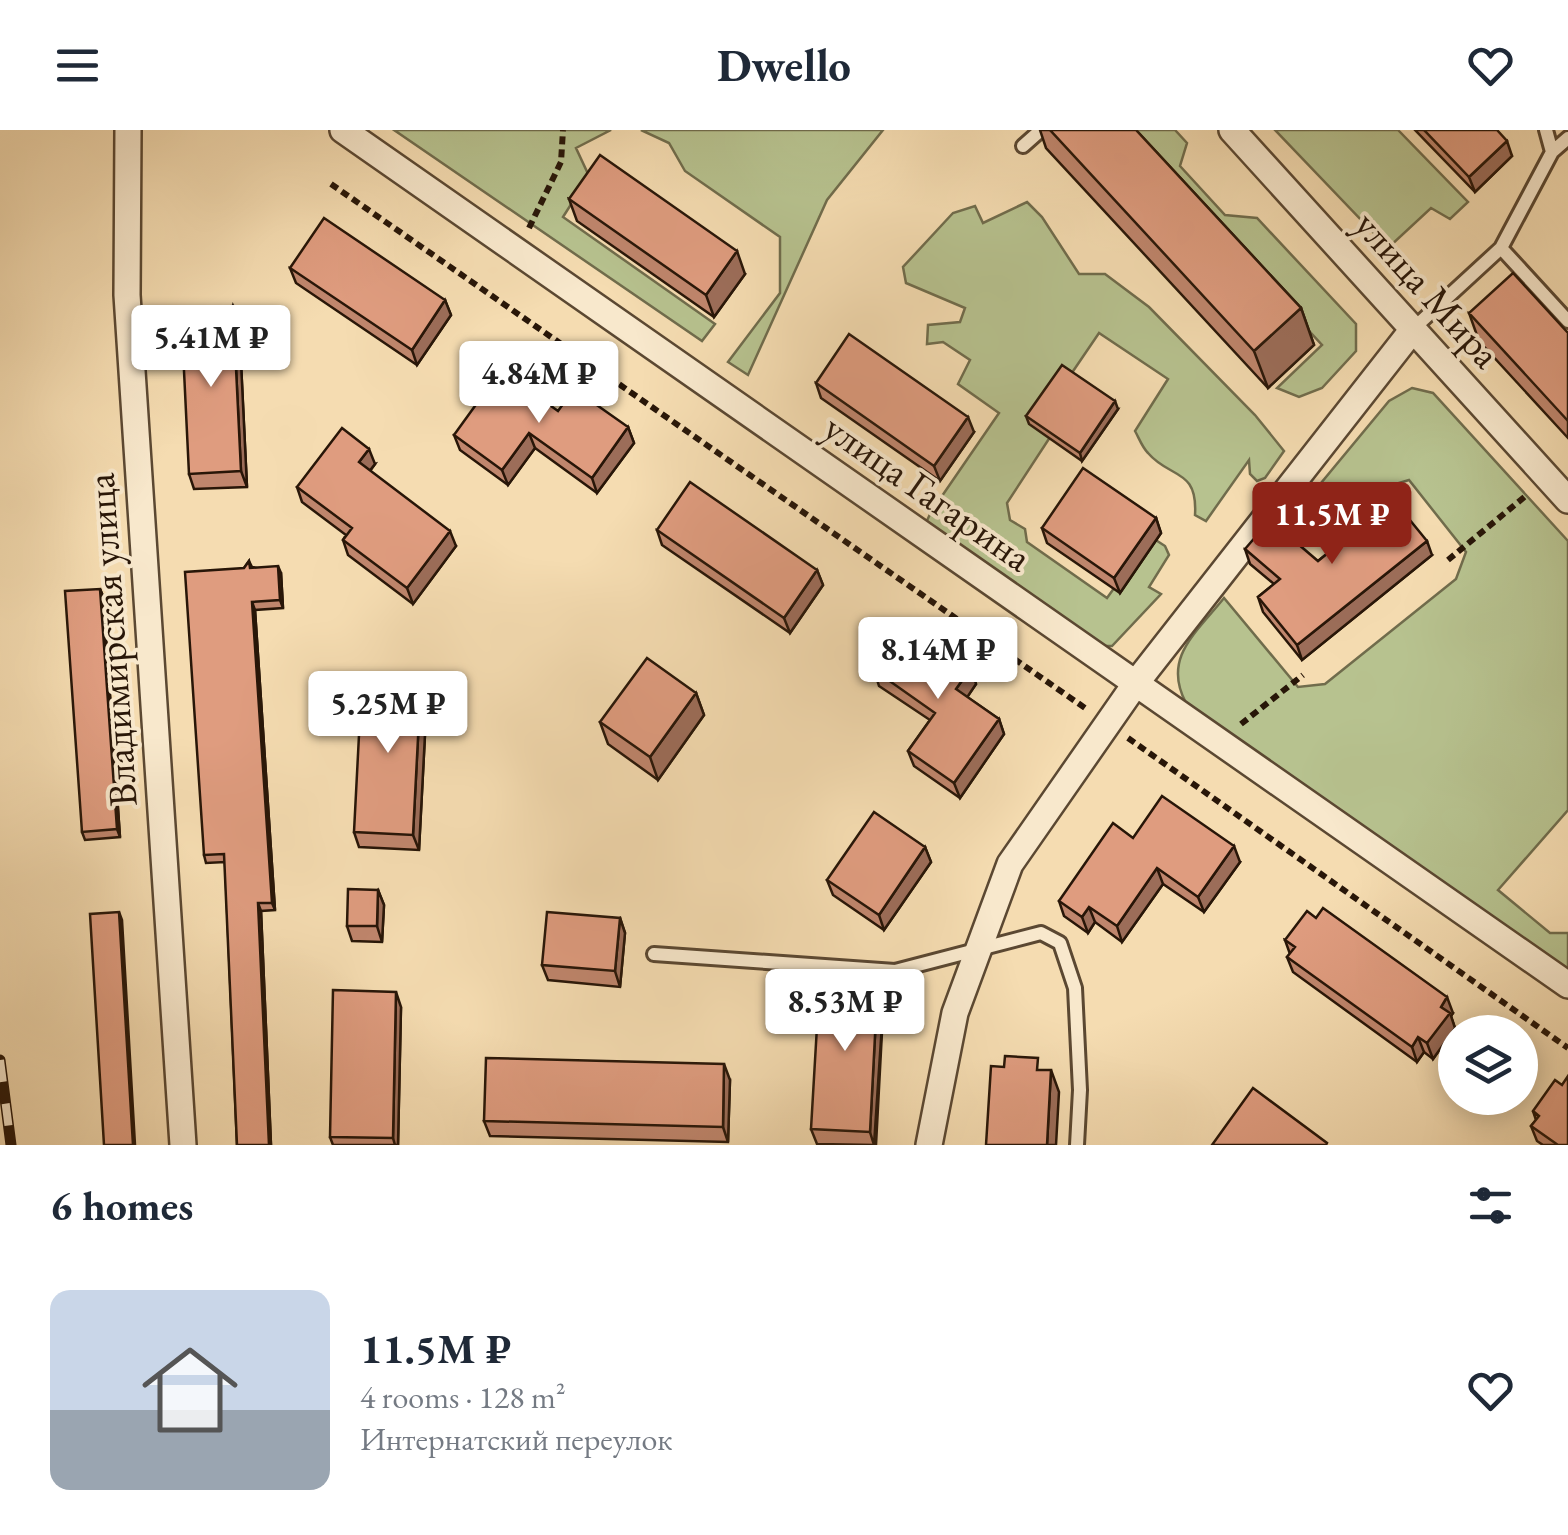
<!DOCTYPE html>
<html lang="en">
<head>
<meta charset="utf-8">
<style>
	:root { --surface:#fff; --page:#f2f2f3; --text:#1f2937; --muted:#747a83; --line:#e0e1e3; --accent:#8f2418 }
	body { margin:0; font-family:"EB Garamond",serif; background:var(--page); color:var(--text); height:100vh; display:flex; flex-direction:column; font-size:38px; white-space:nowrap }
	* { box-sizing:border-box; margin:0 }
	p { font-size:32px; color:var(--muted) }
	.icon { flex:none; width:55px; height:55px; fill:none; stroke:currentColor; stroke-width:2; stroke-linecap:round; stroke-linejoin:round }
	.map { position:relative; height:1015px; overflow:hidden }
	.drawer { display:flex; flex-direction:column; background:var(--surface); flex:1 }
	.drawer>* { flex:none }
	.controls { position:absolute; left:1438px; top:885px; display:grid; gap:20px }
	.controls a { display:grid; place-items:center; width:100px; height:100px; border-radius:50%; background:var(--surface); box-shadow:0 5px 25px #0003; font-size:50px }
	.price { position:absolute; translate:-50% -85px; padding:0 22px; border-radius:10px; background:#fff; color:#222; font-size:32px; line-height:65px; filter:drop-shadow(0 2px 5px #0008) }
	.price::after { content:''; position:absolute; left:50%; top:60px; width:30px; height:22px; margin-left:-15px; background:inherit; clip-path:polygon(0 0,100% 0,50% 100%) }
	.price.on { background:var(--accent); color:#fff }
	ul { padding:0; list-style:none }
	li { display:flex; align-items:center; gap:30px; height:250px; padding:0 50px }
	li+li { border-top:2px solid var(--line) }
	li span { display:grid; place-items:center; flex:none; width:280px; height:200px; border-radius:20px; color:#555 }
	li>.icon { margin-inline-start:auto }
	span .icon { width:120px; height:120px; fill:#fffc; stroke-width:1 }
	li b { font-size:42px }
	h2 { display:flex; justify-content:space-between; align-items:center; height:120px; padding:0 50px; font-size:42px }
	header { display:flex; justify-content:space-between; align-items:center; height:130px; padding:0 50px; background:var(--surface); font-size:45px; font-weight:700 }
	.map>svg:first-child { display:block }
	.green { fill:#b7c28f; stroke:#706c4c; stroke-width:2.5 }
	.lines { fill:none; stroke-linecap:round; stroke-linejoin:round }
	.lane-casing { stroke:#5b4832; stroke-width:18 }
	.street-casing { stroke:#5b4832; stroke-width:30 }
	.path { stroke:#281608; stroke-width:6; stroke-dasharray:8 5; stroke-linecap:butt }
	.lane { stroke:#f8e8cc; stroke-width:12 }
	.street { stroke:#f8e8cc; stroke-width:25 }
	.rail-casing { stroke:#281608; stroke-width:11 }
	.rail { stroke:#f8e8cc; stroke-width:8; stroke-dasharray:22; stroke-linecap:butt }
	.wall { fill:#c0866d; stroke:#281608; stroke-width:2.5 }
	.shaded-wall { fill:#9c6d59; stroke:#281608; stroke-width:2.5 }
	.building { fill:#df9c7f; stroke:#281608; stroke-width:2.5 }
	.labels { text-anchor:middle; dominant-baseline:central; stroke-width:8; stroke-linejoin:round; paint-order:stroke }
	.street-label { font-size:40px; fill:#281608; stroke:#f8e8cc }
</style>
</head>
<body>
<header><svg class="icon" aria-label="menu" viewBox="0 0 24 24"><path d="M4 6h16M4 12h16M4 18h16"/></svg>Dwello<svg class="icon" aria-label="heart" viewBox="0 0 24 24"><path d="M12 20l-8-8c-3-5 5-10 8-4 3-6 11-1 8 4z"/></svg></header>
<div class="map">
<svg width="1568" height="1015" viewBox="0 0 1568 1015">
	<rect width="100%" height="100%" fill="#f5dcb1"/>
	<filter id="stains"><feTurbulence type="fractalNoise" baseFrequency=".002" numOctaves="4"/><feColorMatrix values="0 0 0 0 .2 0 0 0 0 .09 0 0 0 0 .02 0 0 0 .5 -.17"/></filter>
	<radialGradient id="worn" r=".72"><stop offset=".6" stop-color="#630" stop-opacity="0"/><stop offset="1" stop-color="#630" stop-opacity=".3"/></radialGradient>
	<path class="green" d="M394,0H611L576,18L589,46L563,87L715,194L702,211Z
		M641,0H883L827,70L748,245L728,232L780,163V107L685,41L669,13Z
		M1124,0H1175L1187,13L1180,36L1225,85L1257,88L1356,194V221L1322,258L1299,267L1277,258L1322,215Z
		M1275,0H1398L1468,72L1450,89L1431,78L1388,118Z
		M1027,72L1042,87L1079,144H1105L1149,177L1255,285L1284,321L1265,348L1257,351L1250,344L1249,330L1206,391L1195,385C1198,338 1170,349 1148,323C1142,317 1139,308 1135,301L1168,249L1099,203L1048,278L1056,298L1007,373L1010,390L1025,399L1027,412L1107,468L1151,407L1165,416L1169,425L1149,457L1161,464L1112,516H1094L924,397L931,382L999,283L958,254L970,230L943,212L927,214L928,195L960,192L965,178L906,153L903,137L953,83L975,76L983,93Z
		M1412,258L1433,263L1568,411V680L1498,760L1550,803H1568V843L1186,573C1162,528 1196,503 1224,468L1298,557L1325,554L1456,449L1466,422L1409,350L1376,360L1328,396L1313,394L1297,382L1389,271Z"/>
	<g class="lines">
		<g class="lane-casing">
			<path id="lane" d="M1023,16L1041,0
				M1552,22L1568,8
				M1501,118L1552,22L1546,0
				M1414,198L1501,118L1568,191
				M654,824L895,841L1041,803L1060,813L1075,858L1080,960L1077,1015"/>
		</g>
		<g class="street-casing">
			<path id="street" d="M128,0L127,165L183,1015
				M343,0L1568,855
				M1232,0L1568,370
				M929,1015L955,883L1010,734L1136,553L1414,198"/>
		</g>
		<path class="path" d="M331,54L1085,578
			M529,98L561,32L563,0
			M1448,430L1528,364
			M1241,594L1303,545
			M1128,608L1568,918"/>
		<use href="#lane" class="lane"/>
		<use href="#street" class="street"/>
		<g class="rail-casing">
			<path id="rail" d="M0,930L11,1015"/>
		</g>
		<use href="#rail" class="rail"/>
	</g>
	<path class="wall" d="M1040,0H1136L1301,178L1314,215L1268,258L1046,18Z
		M1415,0H1497L1512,26L1475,62Z
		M569,69L745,144L714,187L577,91Z
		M290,138L445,170L451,185L417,235L296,153Z
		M233,176L239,191L247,357L194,359L189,344Z
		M1469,183L1568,203V308L1479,211Z
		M816,253L974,302L940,351L821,268Z
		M1118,279L1082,331L1029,294L1026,286Z
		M558,281L628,297L634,313L597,363L535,318L508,355L460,320L454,305Z
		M375,334L370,341L456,416L413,474L348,425L343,410L346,405L302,372L297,357Z
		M1156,388L1161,403L1120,463L1047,413L1042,398Z
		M1354,388L1432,425L1302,530L1263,482L1258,467L1274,454L1250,434L1245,419L1318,431L1358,399Z
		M657,400L817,440L823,455L790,503L662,415Z
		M249,431L252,437L281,443L283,478L255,480L275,780L261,781L271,1015H237L225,732L206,733L204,725L244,438Z
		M100,459L103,466L120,707L85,710L82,702Z
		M971,538L976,554L967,567L999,589L1004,604L960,668L914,636L908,621L930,590L879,556L874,540Z
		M696,563L704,585L658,650L608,614L600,592Z
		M427,566L419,720L359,717L354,702Z
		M1133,708L1240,732L1204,782L1163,754L1122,812L1095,792L1088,803L1064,786L1059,771Z
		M925,717L931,732L884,800L833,765L827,750Z
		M378,760L384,775L382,812L352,811L347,796Z
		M620,788L625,803L620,857L548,850L542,835Z
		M1285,810L1453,883L1451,886L1455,898L1433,929L1424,922L1417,932L1293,842L1287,827L1290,824Z
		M878,848L884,864L876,1015L817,1014L811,999Z
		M401,877L398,1015H333L330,1007Z
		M730,950L728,1012L490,1006L484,991Z
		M1533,981L1568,1015H1543L1537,1011L1531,996L1536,990Z"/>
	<path class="shaded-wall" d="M1507,11L1512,26L1475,62L1469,47Z
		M737,121L745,144L714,187L706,165Z
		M445,170L451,185L417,235L412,220Z
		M233,176L239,191L247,357L241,341Z
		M1301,178L1314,215L1268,258L1254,221Z
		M1115,271L1118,279L1082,331L1080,323Z
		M968,287L974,302L940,351L934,336Z
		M628,297L634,313L597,363L592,348Z
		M529,303L535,318L508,355L502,340Z
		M369,319L375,334L364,348L359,332Z
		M1156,388L1161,403L1120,463L1114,448Z
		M450,401L456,416L413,474L407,458Z
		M1427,411L1432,425L1302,530L1297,515Z
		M278,436L281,443L283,478L280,470Z
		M817,440L823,455L790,503L784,488Z
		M100,459L103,466L120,707L117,699Z
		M252,472L255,480L275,780L272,773Z
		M971,538L976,554L962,575L956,559Z
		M421,550L427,566L419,720L413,705Z
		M696,563L704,585L658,650L650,627Z
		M999,589L1004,604L960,668L954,653Z
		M1234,716L1240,732L1204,782L1198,767Z
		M925,717L931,732L884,800L879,785Z
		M1157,738L1163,754L1122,812L1117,796Z
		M378,760L384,775L382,812L377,796Z
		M258,773L261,781L271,1015H269Z
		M1089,777L1095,792L1088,803L1082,787Z
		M119,782L122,790L135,1015H133Z
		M620,788L625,803L620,857L615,841Z
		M878,848L884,864L874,1015L870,1002Z
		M396,862L401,877L398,1015H395L393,1008Z
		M1447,867L1453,883L1451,886L1455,898L1433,929L1427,913L1441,877Z
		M1418,907L1424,922L1417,932L1412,917Z
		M724,934L730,950L728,1012L723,997Z
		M1051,940L1059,962L1056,1015H1047Z"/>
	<path class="building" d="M1050,0H1136L1301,178L1254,221Z
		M1424,0H1497L1507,11L1469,47Z
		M600,25L737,121L706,165L569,69Z
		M324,88L445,170L412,220L290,138Z
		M1513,143L1568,203V291L1469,183Z
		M233,176L241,341L189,344L181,179Z
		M849,204L968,287L934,336L816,253Z
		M1062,235L1115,271L1080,323L1026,286Z
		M501,240L558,281L574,259L628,297L592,348L529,303L502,340L454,305Z
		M342,298L369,319L359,332L450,401L407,458L343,410L352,398L297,357Z
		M1083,338L1156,388L1114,448L1042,398Z
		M690,352L817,440L784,488L657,400Z
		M1387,362L1427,411L1297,515L1258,467L1280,449L1245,419L1270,390L1318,431L1360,397L1354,388Z
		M249,431L250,438L278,436L280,470L252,472L272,773H258L269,1015H237L224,724L204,725L185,442L244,438Z
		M100,459L117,699L82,702L65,461Z
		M906,493L971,538L956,559L999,589L954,653L908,621L935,583L874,540Z
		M647,528L696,563L650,627L600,592Z
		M362,547L421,550L413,705L354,702Z
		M1162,666L1234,716L1198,767L1157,738L1117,796L1089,777L1082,787L1059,771L1113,693L1133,708Z
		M874,682L925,717L879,785L827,750Z
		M348,759L378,760L377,796H347Z
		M1323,778L1447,867L1441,877L1450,883L1427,913L1418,907L1412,917L1287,827L1295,817L1285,810L1307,781L1316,788Z
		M119,782L133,1015H104L90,784Z
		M547,782L620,788L615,841L542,835Z
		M820,845L878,848L870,1002L811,999Z
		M333,860L396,862L393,1008L330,1007Z
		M1005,926L1038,928L1037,940H1051L1047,1015H986L991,936L1004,937Z
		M486,928L724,934L723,997L484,991Z
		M1568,946V1015H1558L1531,996L1539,986L1533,981L1555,950L1562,955Z
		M1253,958L1327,1013L1326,1015H1212Z"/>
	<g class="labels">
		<g class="street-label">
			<text transform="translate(1428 159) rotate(48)">улица Мира</text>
			<text transform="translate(928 362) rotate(35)">улица Гагарина</text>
			<text transform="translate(111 510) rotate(-94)">Владимирская улица</text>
		</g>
	</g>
	<rect width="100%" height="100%" filter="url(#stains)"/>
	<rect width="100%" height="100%" fill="url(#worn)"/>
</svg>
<div class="controls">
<a><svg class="icon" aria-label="layers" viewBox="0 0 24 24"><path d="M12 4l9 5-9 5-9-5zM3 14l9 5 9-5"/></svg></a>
</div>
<b class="price" style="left:211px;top:260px">5.41M ₽</b>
<b class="price" style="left:539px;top:296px">4.84M ₽</b>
<b class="price on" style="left:1332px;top:437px">11.5M ₽</b>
<b class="price" style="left:938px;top:572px">8.14M ₽</b>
<b class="price" style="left:388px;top:626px">5.25M ₽</b>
<b class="price" style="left:845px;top:924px">8.53M ₽</b>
</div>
<section class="drawer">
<h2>6 homes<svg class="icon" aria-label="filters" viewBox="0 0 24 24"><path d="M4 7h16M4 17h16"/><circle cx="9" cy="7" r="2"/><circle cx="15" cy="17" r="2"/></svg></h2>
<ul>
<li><span style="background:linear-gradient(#c9d6e8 60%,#9aa5b1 0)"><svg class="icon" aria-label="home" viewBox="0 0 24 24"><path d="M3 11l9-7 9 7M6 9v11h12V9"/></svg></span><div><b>11.5M ₽</b><p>4 rooms · 128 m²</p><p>Интернатский переулок</p></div><svg class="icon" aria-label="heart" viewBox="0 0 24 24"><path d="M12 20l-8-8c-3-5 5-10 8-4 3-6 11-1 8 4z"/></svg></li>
</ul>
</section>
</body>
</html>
